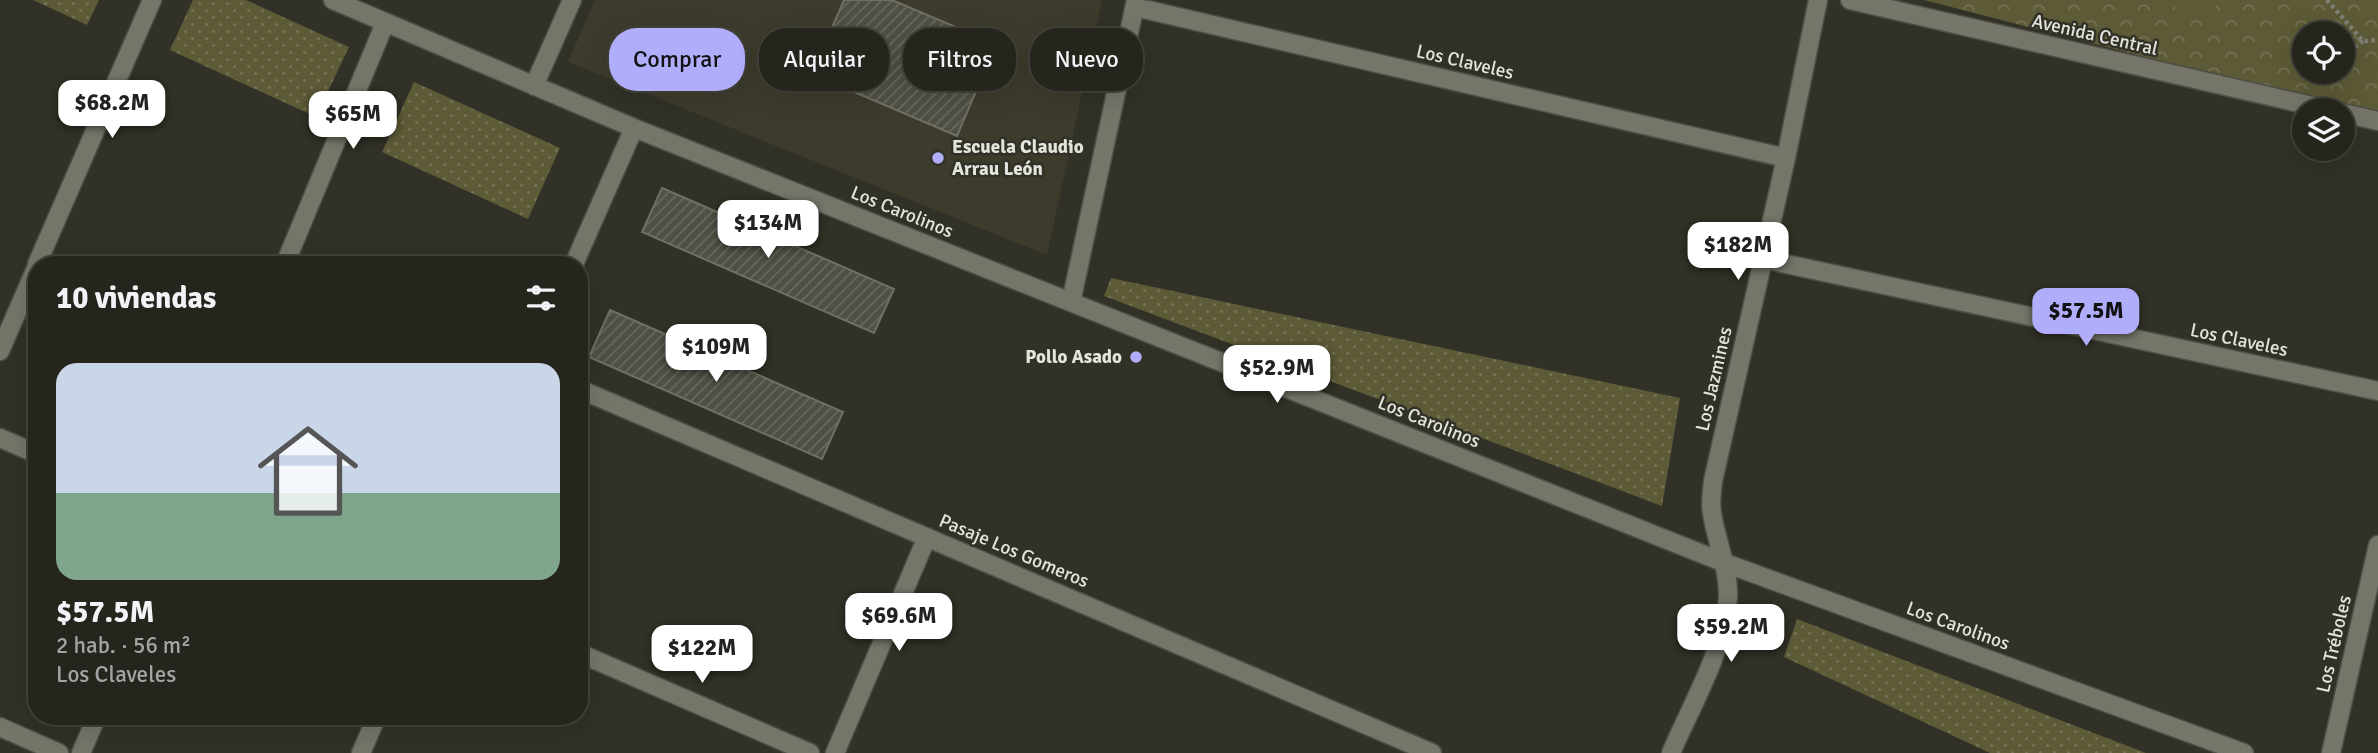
<!DOCTYPE html>
<html lang="es">
<head>
<meta charset="utf-8">
<style>
	:root { --surface:#25251d; --page:#31312a; --text:#f1f3f6; --muted:#a3a5a4; --line:#42423b; --accent:#b0aefa }
	body { margin:0; font-family:Signika,sans-serif; background:var(--page); color:var(--text); height:100vh; display:flex; flex-direction:column; font-size:26px; white-space:nowrap }
	* { box-sizing:border-box; margin:0 }
	p { font-size:23px; color:var(--muted) }
	.icon { flex:none; width:38px; height:38px; fill:none; stroke:currentColor; stroke-width:2; stroke-linecap:round; stroke-linejoin:round }
	.map { position:relative; flex:1; overflow:hidden }
	.drawer { position:absolute; left:28px; top:256px; width:560px; height:469px; display:flex; flex-direction:column; background:var(--surface); border-radius:28px; box-shadow:0 7px 28px #0002,0 0 0 2px var(--line) }
	.drawer>* { flex:none }
	.guide { position:absolute; left:609px; top:28px; width:665px; height:63px; display:flex; gap:14px }
	.buttons { position:absolute; left:2292px; top:21px; display:grid; gap:14px }
	.buttons a { display:grid; place-items:center; width:63px; height:63px; border-radius:50%; background:var(--surface); box-shadow:0 7px 28px #0002,0 0 0 2px var(--line); font-size:35px }
	.price { position:absolute; translate:-50% -60px; padding:0 16px; border-radius:14px; background:#fff; color:#222; font-size:23px; line-height:46px; filter:drop-shadow(0 2px 4px #0008) }
	.price::after { content:''; position:absolute; left:50%; top:42px; width:21px; height:16px; margin-left:-10px; background:inherit; clip-path:polygon(0 0,100% 0,50% 100%) }
	.price.selected { background:var(--accent); color:#111 }
	ul { padding:0; list-style:none }
	li { display:grid; align-content:center; gap:14px; height:371px; padding:0 28px }
	li span { display:grid; place-items:center; height:217px; border-radius:21px; color:#555 }
	li>.icon { margin-inline-start:auto }
	span .icon { width:126px; height:126px; fill:#fffc; stroke-width:1 }
	li b { font-size:30px }
	h2 { display:flex; justify-content:space-between; align-items:center; height:84px; padding:0 28px; font-size:30px }
	.chip { padding:0 24px; border-radius:28px; background:var(--surface); box-shadow:0 7px 28px #0002,0 0 0 2px var(--line); font-size:24px; line-height:63px }
	.chip.selected { background:var(--accent); color:#111 }
	.map>svg:first-child { display:block }
	.built { fill:#3c3b2c }
	.grass { fill:url(#grass-dots) }
	.park { fill:url(#park-crowns); fill-rule:evenodd }
	.pitch { fill:#5d5a37 }
	.building { fill:url(#building-hatch); stroke:#6f6f63; stroke-width:2 }
	.lines { fill:none; stroke-linecap:round; stroke-linejoin:round }
	.minor-casing { stroke:#4e4e45; stroke-width:21 }
	.path { stroke:#7f7f76; stroke-width:4.5; stroke-dasharray:3.5 3.5; stroke-linecap:butt }
	.minor { stroke:#76756a; stroke-width:18 }
	.poi-dot { fill:#b0aefa; stroke:#313127; stroke-width:2.5 }
	.labels { text-anchor:middle; dominant-baseline:central; stroke-width:5; stroke-linejoin:round; paint-order:stroke }
	.street-label { font-size:19px; fill:#e4e4de; stroke:#313127 }
	.poi-label { font-size:19px; font-weight:bold; fill:#e4e4de; stroke:#313127; text-anchor:start }
</style>
</head>
<body>
<div class="map">
<svg width="2378" height="753" viewBox="0 0 2378 753">
	<defs>
		<pattern id="grass-dots" width="8" height="8" patternUnits="userSpaceOnUse" patternTransform="scale(1.75)"><rect width="8" height="8" fill="#5d5a37"/><path d="M2 2h.1M6 6h.1" fill="none" stroke="#747254" stroke-width="1.8" stroke-linecap="round"/></pattern>
		<pattern id="park-crowns" width="20" height="18" patternUnits="userSpaceOnUse" patternTransform="scale(1.75)"><rect width="20" height="18" fill="#5d5a37"/><path d="M2 6a3 3 0 1 1 6 0M12 15a3 3 0 1 1 6 0" fill="none" stroke="#747254"/></pattern>
		<pattern id="building-hatch" width="6" height="6" patternUnits="userSpaceOnUse" patternTransform="scale(1.75)"><rect width="6" height="6" fill="#504f45"/><path d="M-1 1l2-2M0 6l6-6M5 7l2-2" fill="none" stroke="#69685f"/></pattern>
	</defs>
	<rect width="100%" height="100%" fill="#313127"/>
	<path class="built" d="M595,0H1102L1047,255L568,62Z"/>
	<path class="grass" d="M33,0H99L87,25Z
		M193,0H246L349,47L316,117L170,50Z
		M414,82L560,148L528,219L382,152Z
		M1111,278L1680,398L1662,506L1104,296Z
		M1797,619L2146,753H1990L1784,657Z"/>
	<path class="park" d="M1924,0H2378V112L2269,89ZM2305,33H2343V72H2305Z"/>
	<path class="pitch" d="M2155,0H2218L2211,20Z"/>
	<path class="building" d="M844,0H892L996,44L957,136L812,74Z
		M662,188L894,289L874,333L642,232Z
		M610,310L843,412L822,459L589,357Z"/>
	<g class="lines">
		<g class="minor-casing">
			<path id="minor" d="M333,0L634,128L1725,563L2244,753
				M1850,0L2330,110
				M1135,7L1786,158
				M534,86L572,0
				M2343,113L2378,121
				M1763,259L2378,391
				M37,264L152,0
				M285,264L385,23
				M574,264L634,128
				M1071,302L1136,0
				M0,351L37,266
				M579,389L1432,753
				M0,438L37,454
				M579,653L810,753
				M0,727L59,753
				M81,753L97,716
				M361,753L377,716
				M835,753L927,537
				M1671,753C1691,706 1725,649 1728,597C1729,568 1716,541 1712,513C1710,503 1712,491 1713,481L1786,158L1818,0
				M2331,753L2378,545"/>
		</g>
		<path class="path" d="M2327,0L2363,41L2378,40
			M2343,55L2363,41"/>
		<use href="#minor" class="minor"/>
	</g>
	<g class="poi-dot">
		<circle cx="938" cy="158" r="7"/>
		<circle cx="1136" cy="357" r="7"/>
	</g>
	<g class="labels">
		<g class="street-label">
			<text transform="translate(2095 35) rotate(13)">Avenida Central</text>
			<text transform="translate(1465 62) rotate(13)">Los Claveles</text>
			<text transform="translate(902 212) rotate(22)">Los Carolinos</text>
			<text transform="translate(2239 340) rotate(12)">Los Claveles</text>
			<text transform="translate(1714 379) rotate(-77)">Los Jazmines</text>
			<text transform="translate(1429 422) rotate(22)">Los Carolinos</text>
			<text transform="translate(1014 551) rotate(23)">Pasaje Los Gomeros</text>
			<text transform="translate(1958 626) rotate(20)">Los Carolinos</text>
			<text transform="translate(2334 644) rotate(-77)">Los Tréboles</text>
		</g>
		<g class="poi-label">
			<text x="952" y="147">Escuela Claudio<tspan x="952" dy="22">Arrau León</tspan></text>
			<text x="1122" y="357" text-anchor="end">Pollo Asado</text>
		</g>
	</g>
</svg>
<div class="buttons">
<a><svg class="icon" aria-label="locate" viewBox="0 0 24 24"><circle cx="12" cy="12" r="6"/><path d="M12 2v4M12 18v4M2 12h4M18 12h4"/></svg></a>
<a><svg class="icon" aria-label="layers" viewBox="0 0 24 24"><path d="M12 4l9 5-9 5-9-5zM3 14l9 5 9-5"/></svg></a>
</div>
<b class="price" style="left:112px;top:140px">$68.2M</b>
<b class="price" style="left:353px;top:151px">$65M</b>
<b class="price" style="left:768px;top:260px">$134M</b>
<b class="price" style="left:1738px;top:282px">$182M</b>
<b class="price selected" style="left:2086px;top:348px">$57.5M</b>
<b class="price" style="left:716px;top:384px">$109M</b>
<b class="price" style="left:1277px;top:405px">$52.9M</b>
<b class="price" style="left:899px;top:653px">$69.6M</b>
<b class="price" style="left:1731px;top:664px">$59.2M</b>
<b class="price" style="left:702px;top:685px">$122M</b>
<div class="guide">
<a class="chip selected">Comprar</a>
<a class="chip">Alquilar</a>
<a class="chip">Filtros</a>
<a class="chip">Nuevo</a>
</div>
<section class="drawer">
<h2>10 viviendas<svg class="icon" aria-label="filters" viewBox="0 0 24 24"><path d="M4 7h16M4 17h16"/><circle cx="9" cy="7" r="2"/><circle cx="15" cy="17" r="2"/></svg></h2>
<ul>
<li><span style="background:linear-gradient(#c9d6e8 60%,#7fa58c 0)"><svg class="icon" aria-label="home" viewBox="0 0 24 24"><path d="M3 11l9-7 9 7M6 9v11h12V9"/></svg></span><div><b>$57.5M</b><p>2 hab. · 56 m²</p><p>Los Claveles</p></div></li>
</ul>
</section>
</div>
</body>
</html>
